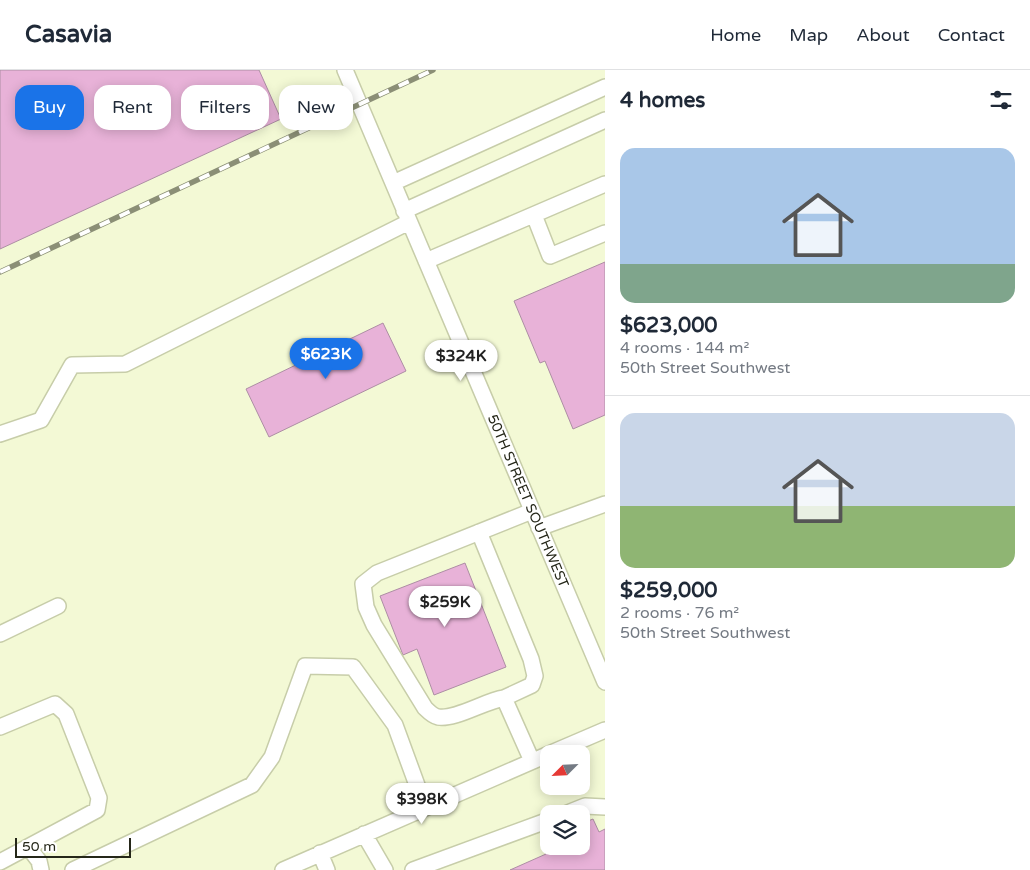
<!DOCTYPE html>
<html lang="en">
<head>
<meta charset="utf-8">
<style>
	:root { --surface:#fff; --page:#f2f2f3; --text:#1f2937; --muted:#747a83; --line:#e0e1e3; --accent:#1a73e8 }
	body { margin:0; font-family:"Varela Round",sans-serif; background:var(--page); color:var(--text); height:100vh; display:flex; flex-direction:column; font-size:19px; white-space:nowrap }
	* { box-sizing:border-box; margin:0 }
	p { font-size:16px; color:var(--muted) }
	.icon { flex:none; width:28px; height:28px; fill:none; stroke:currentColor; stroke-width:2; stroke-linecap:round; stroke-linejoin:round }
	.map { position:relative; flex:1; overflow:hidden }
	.drawer { display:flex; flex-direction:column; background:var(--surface); width:425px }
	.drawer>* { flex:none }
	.guide { position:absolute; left:15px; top:15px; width:475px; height:45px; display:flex; gap:10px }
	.needle { width:32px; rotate:246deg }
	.fabs { position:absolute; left:540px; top:675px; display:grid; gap:10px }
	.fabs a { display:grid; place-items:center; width:50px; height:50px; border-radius:10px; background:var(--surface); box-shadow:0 2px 12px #0003; font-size:25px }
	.scale { position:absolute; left:15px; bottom:12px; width:116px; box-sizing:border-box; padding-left:5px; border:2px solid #252719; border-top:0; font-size:14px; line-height:18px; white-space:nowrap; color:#252719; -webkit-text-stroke:4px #fff; paint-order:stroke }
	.price { position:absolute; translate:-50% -42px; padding:0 11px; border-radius:18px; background:#fff; color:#222; font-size:16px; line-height:32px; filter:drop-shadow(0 1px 2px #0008) }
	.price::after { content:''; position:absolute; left:50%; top:30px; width:15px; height:11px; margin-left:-8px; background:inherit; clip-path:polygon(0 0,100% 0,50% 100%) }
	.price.current { background:var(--accent); color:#fff }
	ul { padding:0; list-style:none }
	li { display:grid; align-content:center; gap:10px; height:265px; padding:0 15px }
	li+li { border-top:1px solid var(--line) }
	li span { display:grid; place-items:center; height:155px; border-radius:15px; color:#555 }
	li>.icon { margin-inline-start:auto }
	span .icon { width:90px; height:90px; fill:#fffc; stroke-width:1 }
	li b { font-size:21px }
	h2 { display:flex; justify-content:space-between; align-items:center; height:60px; padding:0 15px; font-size:21px }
	.chip { padding:0 18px; border-radius:15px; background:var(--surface); box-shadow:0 2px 12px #0003; font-size:18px; line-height:45px }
	.chip.current { background:var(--accent); color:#fff }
	header { display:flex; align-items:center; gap:30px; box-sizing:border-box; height:70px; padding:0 25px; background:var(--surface); border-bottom:1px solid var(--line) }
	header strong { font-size:24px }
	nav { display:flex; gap:28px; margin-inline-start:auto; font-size:18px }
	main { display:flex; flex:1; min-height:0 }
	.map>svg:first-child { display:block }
	.building { fill:#e8b2d8; stroke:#ad8ea4 }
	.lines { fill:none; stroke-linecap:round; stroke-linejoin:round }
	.minor-casing { stroke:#c7cda9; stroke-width:18 }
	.minor { stroke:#fff; stroke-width:15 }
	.rail-casing { stroke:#8b8f76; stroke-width:5.5 }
	.rail { stroke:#fff; stroke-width:4; stroke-dasharray:11; stroke-linecap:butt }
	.labels { text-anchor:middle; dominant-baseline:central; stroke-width:4; stroke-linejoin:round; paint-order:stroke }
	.street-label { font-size:14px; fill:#252719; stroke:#fff }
</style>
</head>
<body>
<header>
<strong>Casavia</strong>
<nav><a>Home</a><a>Map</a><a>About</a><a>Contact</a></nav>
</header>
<main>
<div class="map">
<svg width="605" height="800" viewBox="0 0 605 800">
	<rect width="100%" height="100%" fill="#f3f9d5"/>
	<path class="building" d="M0,0H259L281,49L0,179Z
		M605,192V345L573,359L545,291L540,293L514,231Z
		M383,253L406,301L269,367L246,319Z
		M465,493L506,597L434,625L417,579L403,585L380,526Z
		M593,749L599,762L605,759V800H510L546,784L541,771L549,768V776H581V754Z"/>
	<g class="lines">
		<g class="minor-casing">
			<path id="minor" d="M345,0L605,612
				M393,113L605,17
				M404,141L605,50
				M534,145L550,186L605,163
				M426,191L605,114
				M0,364L41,350L72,295L125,294L409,152
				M539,458L605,434
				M479,462L531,589L535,606L532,615L504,628
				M0,564L58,536
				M0,657L55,634L66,644L99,728L97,740L0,792
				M549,684L605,660
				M532,691L504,628C485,631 455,650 438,647C433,646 429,642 425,638L374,555L366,537L363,514L377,503L532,441
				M565,744L585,736L605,737
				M364,764L385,800
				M29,778L39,791L41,800
				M320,783L327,800
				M73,800L252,715L272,687L305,596L353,597L395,655L425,737
				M283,800L549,684
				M413,800L549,750"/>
		</g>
		<use href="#minor" class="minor"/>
		<g class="rail-casing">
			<path id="rail" d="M0,202L433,0"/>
		</g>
		<use href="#rail" class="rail"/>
	</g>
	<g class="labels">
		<g class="street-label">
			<text transform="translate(528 431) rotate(67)">50TH STREET SOUTHWEST</text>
		</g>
	</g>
</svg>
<div class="fabs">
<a><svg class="needle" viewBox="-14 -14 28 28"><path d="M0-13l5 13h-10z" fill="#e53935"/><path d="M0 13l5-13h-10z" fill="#747a83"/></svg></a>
<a><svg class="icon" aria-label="layers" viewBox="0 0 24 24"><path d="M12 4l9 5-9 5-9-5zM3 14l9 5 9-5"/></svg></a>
</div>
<div class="scale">50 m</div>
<b class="price current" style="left:326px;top:310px">$623K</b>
<b class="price" style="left:461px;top:312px">$324K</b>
<b class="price" style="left:445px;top:558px">$259K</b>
<b class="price" style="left:422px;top:755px">$398K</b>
<div class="guide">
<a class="chip current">Buy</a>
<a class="chip">Rent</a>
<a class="chip">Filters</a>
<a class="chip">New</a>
</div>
</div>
<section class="drawer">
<h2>4 homes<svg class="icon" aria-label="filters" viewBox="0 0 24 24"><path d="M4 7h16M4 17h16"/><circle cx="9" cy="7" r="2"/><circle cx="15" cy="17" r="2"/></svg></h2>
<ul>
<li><span style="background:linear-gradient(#a9c7e8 75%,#7fa58c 0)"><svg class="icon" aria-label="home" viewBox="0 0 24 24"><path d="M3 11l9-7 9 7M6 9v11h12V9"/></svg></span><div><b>$623,000</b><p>4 rooms · 144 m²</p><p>50th Street Southwest</p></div></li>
<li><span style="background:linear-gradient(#c9d6e8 60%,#8fb573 0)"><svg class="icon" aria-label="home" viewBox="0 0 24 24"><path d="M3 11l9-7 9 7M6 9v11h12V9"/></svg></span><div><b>$259,000</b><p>2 rooms · 76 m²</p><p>50th Street Southwest</p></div></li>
</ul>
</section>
</main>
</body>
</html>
